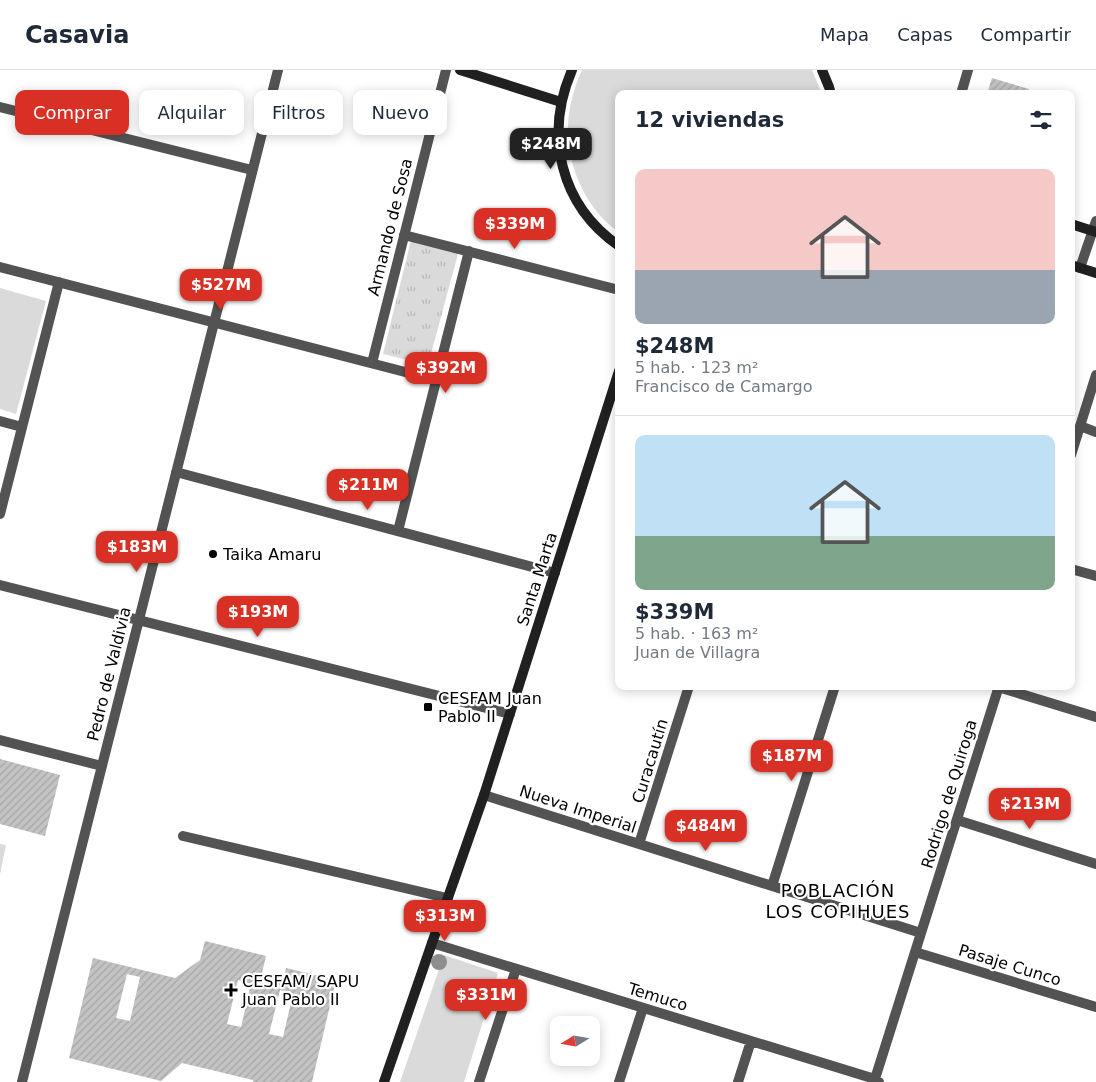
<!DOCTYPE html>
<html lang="es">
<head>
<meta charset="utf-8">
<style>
	:root { --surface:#fff; --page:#f2f2f3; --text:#1f2937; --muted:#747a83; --line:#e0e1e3; --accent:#d93025 }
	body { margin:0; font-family:"DejaVu Sans",sans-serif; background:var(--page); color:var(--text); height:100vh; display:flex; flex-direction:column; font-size:19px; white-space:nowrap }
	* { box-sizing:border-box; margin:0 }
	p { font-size:16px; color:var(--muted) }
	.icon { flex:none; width:28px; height:28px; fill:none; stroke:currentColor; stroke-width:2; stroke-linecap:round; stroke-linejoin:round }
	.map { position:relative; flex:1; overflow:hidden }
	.drawer { position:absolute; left:615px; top:20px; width:460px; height:600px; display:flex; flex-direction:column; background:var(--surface); border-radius:10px; box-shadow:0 2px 12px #0003 }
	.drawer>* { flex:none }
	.top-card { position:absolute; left:15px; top:20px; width:475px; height:45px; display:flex; gap:10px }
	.needle { width:32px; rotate:259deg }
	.buttons { position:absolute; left:550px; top:946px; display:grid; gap:10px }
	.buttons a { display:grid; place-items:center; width:50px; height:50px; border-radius:10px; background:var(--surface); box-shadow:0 2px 12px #0003; font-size:25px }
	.price { position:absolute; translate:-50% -42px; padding:0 11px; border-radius:10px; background:var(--accent); color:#fff; font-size:16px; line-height:32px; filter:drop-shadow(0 1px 2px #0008) }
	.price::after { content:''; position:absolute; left:50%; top:30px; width:15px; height:11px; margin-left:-8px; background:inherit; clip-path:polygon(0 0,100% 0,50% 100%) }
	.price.on { background:#222; color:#fff }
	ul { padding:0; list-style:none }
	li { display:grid; align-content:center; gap:10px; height:265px; padding:0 20px }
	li+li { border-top:1px solid var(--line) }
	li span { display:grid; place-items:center; height:155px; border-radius:10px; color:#555 }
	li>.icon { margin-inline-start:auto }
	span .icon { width:90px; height:90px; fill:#fffc; stroke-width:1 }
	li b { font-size:21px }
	h2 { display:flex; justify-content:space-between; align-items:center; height:60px; padding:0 20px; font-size:21px }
	.chip { padding:0 18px; border-radius:10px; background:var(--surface); box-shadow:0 2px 12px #0003; font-size:18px; line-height:45px }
	.chip.on { background:var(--accent); color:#fff }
	header { display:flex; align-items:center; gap:30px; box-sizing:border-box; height:70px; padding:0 25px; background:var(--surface); border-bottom:1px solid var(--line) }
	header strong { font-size:24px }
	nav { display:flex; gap:28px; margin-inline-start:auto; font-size:18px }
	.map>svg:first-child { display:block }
	.grass { fill:url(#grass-tufts) }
	.park { fill:#dadada }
	.building { fill:url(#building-hatch); fill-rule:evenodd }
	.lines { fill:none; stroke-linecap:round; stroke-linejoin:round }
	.lane { stroke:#535353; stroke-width:10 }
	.street { stroke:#535353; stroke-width:10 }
	.secondary { stroke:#202020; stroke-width:10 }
	.tree { fill:#8e8e8e }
	.poi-dot { fill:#000; stroke:#fff; stroke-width:2 }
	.labels { text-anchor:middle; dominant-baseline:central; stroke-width:4.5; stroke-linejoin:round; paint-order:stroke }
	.street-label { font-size:16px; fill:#000; stroke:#fff }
	.poi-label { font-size:16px; fill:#000; stroke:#fff; text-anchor:start }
	.neighbourhood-label { font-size:18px; letter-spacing:1px; fill:#000; stroke:#fff }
</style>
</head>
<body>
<header>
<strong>Casavia</strong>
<nav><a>Mapa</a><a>Capas</a><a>Compartir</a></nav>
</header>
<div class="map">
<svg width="1096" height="1012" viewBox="0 0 1096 1012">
	<defs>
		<pattern id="grass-tufts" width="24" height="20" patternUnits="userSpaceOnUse" patternTransform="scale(1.25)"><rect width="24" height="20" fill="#dadada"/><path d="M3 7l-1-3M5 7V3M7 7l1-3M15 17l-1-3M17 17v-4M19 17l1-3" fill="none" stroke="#b9b9b9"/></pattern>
		<pattern id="building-hatch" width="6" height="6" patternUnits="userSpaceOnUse" patternTransform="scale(1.25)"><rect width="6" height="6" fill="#c3c3c3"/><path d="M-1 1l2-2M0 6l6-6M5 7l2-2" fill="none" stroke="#a6a6a6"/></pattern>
	</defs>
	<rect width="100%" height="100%" fill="#fff"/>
	<path class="grass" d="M411,170L458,184L428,295L383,284Z"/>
	<path class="park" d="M582,0H812L822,24H619V162C586,140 566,94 568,55C569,36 574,17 582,0Z
		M0,218L46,231L16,344L0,339Z
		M0,774L6,775L0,804Z
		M444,885L498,903L464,1012H400Z"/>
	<path class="building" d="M992,8L1029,19L1027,24H987Z
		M0,689L60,705L45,766L0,754Z
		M205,871L266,886L261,907L283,912L286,898L336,910L312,1012H253V1010L182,993L161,1011L69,988L93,888L175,908L200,890ZM127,904L140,907L130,951L116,948ZM238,910L251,914L241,957L227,954ZM280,920L293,924L283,967L269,964Z"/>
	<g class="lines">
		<path class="lane" d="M183,766L447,828"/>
		<path class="street" d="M961,24L968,0
			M0,37L252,100
			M404,165L619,220
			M0,197L436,310
			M1080,198L1096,151
			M372,293L446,0
			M0,351L22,357
			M1080,356L1096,362
			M1071,385L1096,305
			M176,402L555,503
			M0,444L59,212
			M398,461L469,181
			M1071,499L1096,506
			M0,515L510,644
			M998,617L1096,647
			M0,670L102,696
			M484,725L921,863
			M957,750L1096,794
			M639,774L689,616
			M772,816L835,616
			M432,873L875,1009L879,1012
			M915,882L1096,937
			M22,1012L278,0
			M479,1012L516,899
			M619,1012L643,938
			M738,1012L751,971
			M874,1012L999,616"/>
		<path class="secondary" d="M460,0L561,32
			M572,0C544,65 560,135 619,176
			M822,0L829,17L831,24
			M1071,154L1096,162
			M1071,195L1096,203
			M384,1012L432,873L484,725L619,301"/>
	</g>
	<circle class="tree" cx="439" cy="892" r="8"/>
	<g class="poi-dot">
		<circle cx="213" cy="484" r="5"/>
		<rect x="423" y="632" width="10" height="10" rx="2.5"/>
		<path d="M228.5 912.5h5v5h5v5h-5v5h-5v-5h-5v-5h5z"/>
	</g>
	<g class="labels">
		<g class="street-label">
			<text transform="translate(390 157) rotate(-76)">Armando de Sosa</text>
			<text transform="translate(537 509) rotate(-72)">Santa Marta</text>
			<text transform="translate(109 604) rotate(-76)">Pedro de Valdivia</text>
			<text transform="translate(650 691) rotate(-73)">Curacautín</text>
			<text transform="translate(949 724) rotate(-73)">Rodrigo de Quiroga</text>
			<text transform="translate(578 739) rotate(18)">Nueva Imperial</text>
			<text transform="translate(1010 895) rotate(17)">Pasaje Cunco</text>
			<text transform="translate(658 927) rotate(17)">Temuco</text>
		</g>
		<g class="poi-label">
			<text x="223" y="484">Taika Amaru</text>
			<text x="438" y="628">CESFAM Juan<tspan x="438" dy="18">Pablo II</tspan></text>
			<text x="242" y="911">CESFAM/ SAPU<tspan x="242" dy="18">Juan Pablo II</tspan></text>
		</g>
		<g class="neighbourhood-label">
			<text x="838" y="820">POBLACIÓN<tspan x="838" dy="21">LOS COPIHUES</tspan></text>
		</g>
	</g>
</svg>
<div class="buttons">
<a><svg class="needle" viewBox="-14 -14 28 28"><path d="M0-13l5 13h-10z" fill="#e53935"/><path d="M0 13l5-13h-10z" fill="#747a83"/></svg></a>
</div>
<b class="price on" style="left:551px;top:100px">$248M</b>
<b class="price" style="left:515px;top:180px">$339M</b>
<b class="price" style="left:221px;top:241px">$527M</b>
<b class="price" style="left:446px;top:324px">$392M</b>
<b class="price" style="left:368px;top:441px">$211M</b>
<b class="price" style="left:137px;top:503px">$183M</b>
<b class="price" style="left:258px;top:568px">$193M</b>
<b class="price" style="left:792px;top:712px">$187M</b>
<b class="price" style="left:1030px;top:760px">$213M</b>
<b class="price" style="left:706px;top:782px">$484M</b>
<b class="price" style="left:445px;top:872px">$313M</b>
<b class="price" style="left:486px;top:951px">$331M</b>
<div class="top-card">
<a class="chip on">Comprar</a>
<a class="chip">Alquilar</a>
<a class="chip">Filtros</a>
<a class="chip">Nuevo</a>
</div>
<section class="drawer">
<h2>12 viviendas<svg class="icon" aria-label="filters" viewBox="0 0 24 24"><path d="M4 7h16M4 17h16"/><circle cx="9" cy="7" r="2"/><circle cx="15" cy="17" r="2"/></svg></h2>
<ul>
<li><span style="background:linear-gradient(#f6c9c9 65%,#9aa5b1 0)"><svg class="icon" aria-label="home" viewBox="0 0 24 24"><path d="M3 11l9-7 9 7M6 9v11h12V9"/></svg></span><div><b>$248M</b><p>5 hab. · 123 m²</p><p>Francisco de Camargo</p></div></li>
<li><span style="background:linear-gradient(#bfe0f5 65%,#7fa58c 0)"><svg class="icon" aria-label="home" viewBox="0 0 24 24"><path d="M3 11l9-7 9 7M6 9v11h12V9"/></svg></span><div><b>$339M</b><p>5 hab. · 163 m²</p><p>Juan de Villagra</p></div></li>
</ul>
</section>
</div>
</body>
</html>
